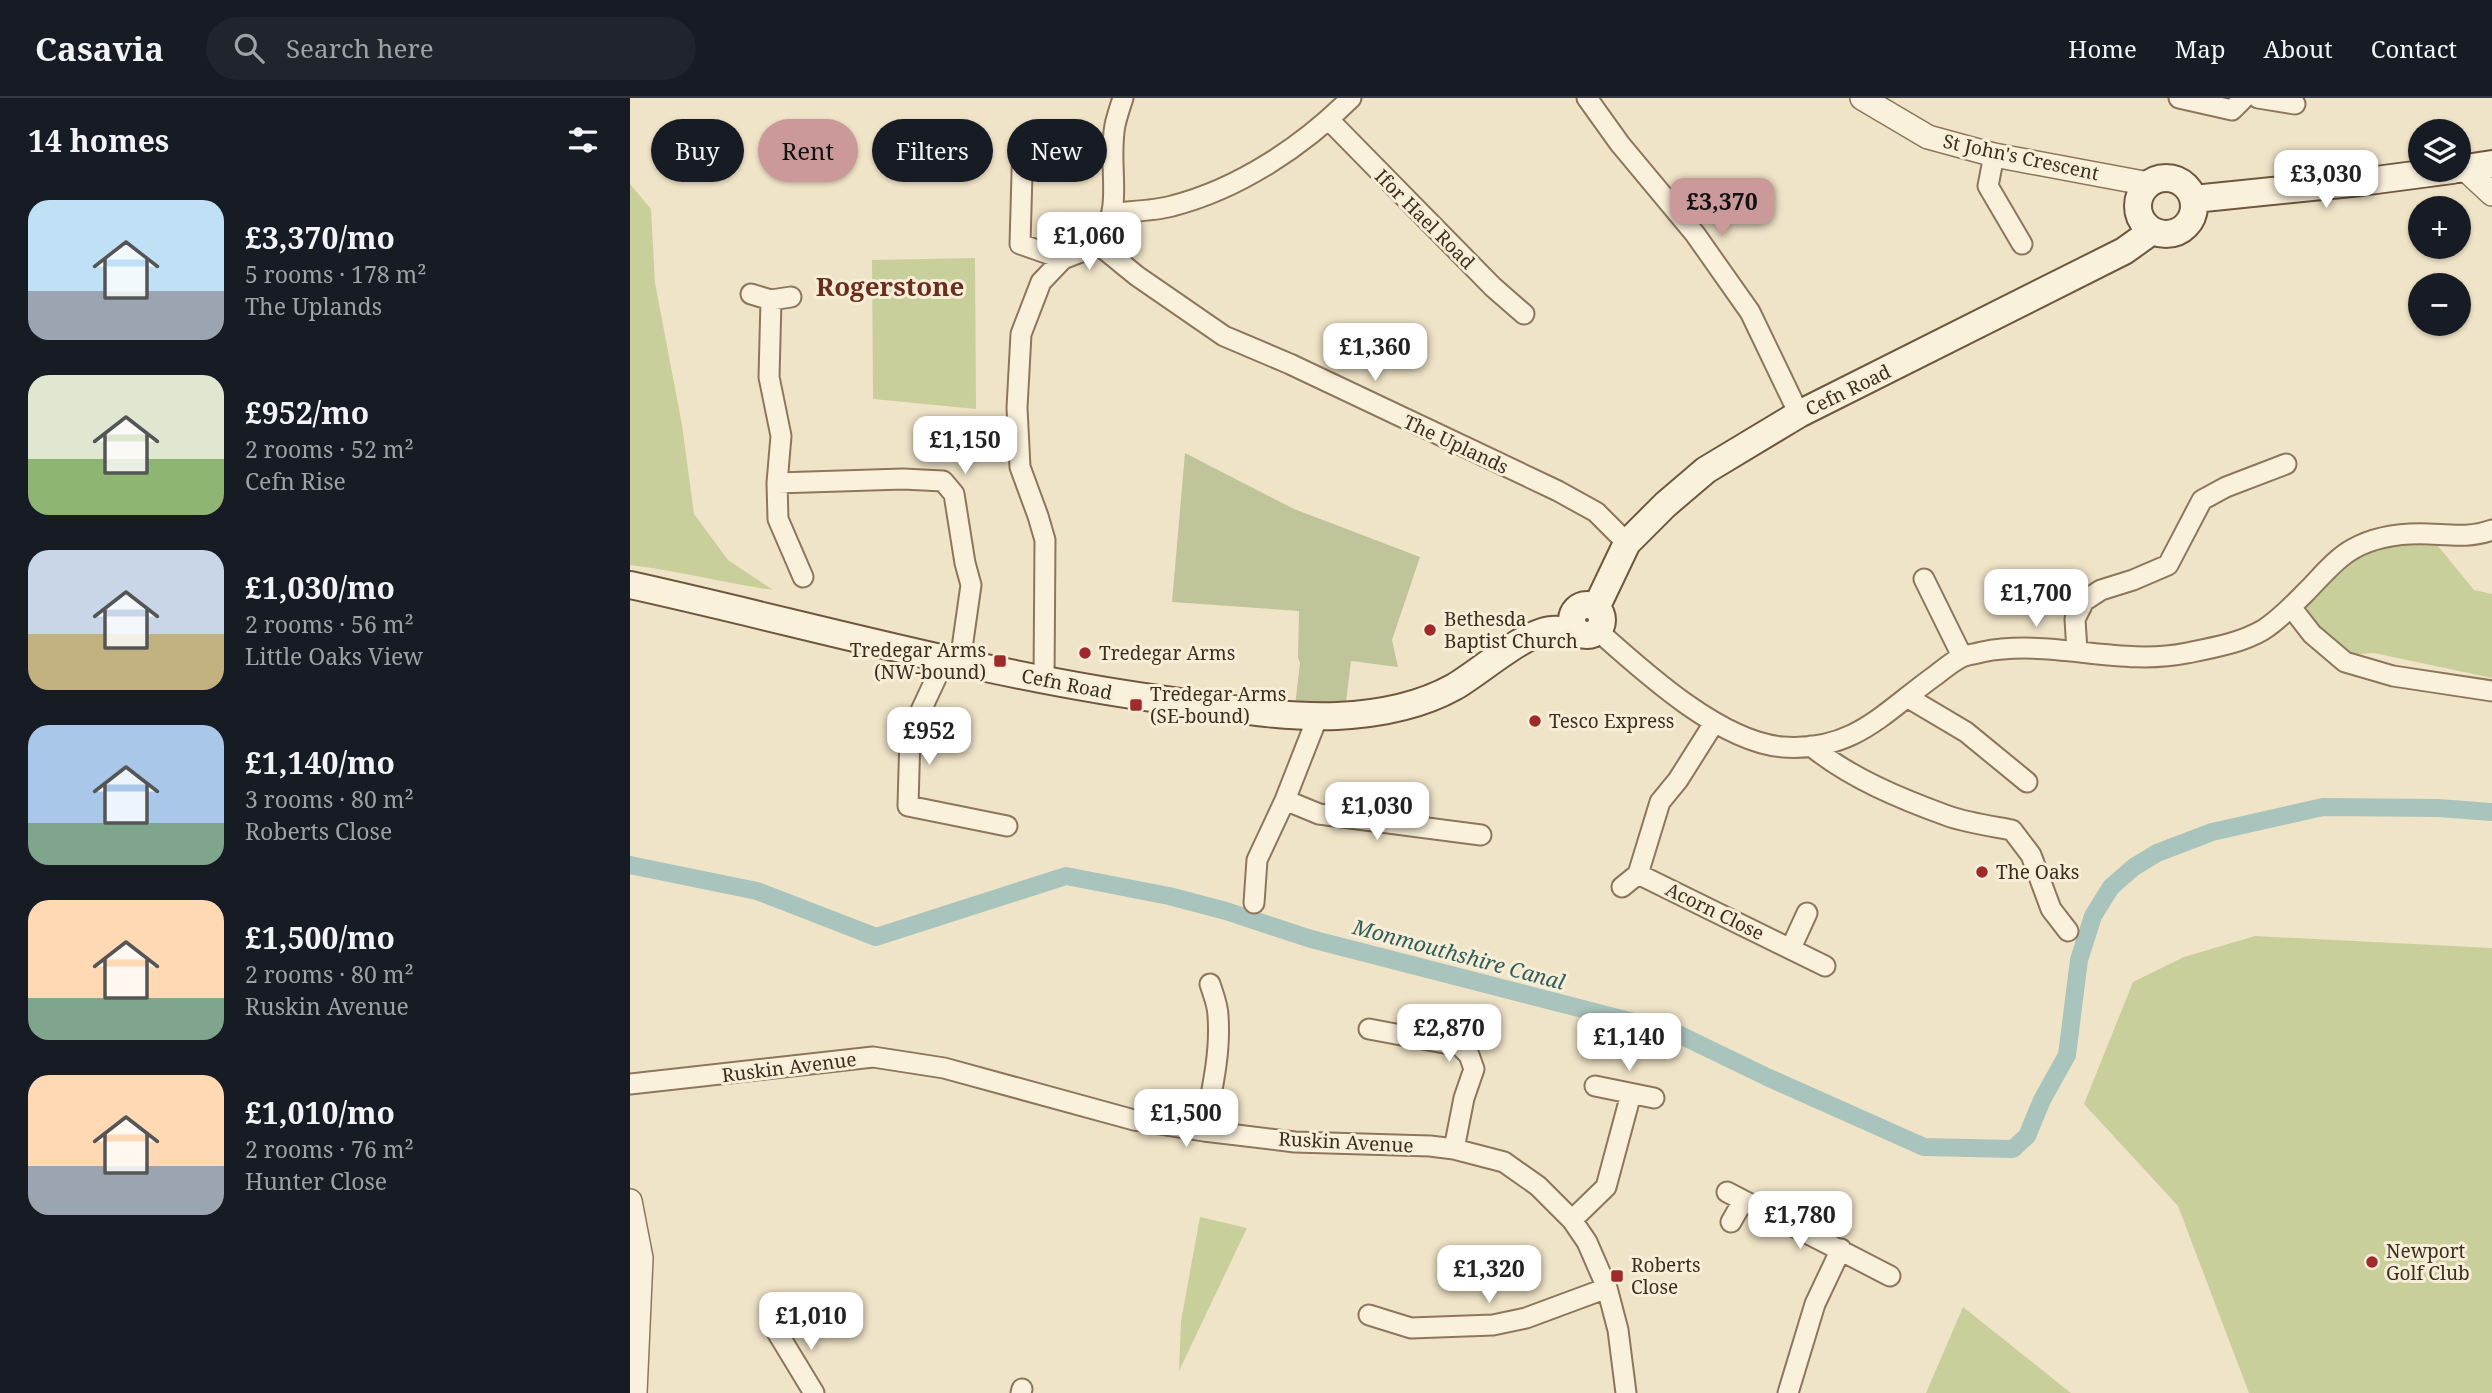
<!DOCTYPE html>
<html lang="en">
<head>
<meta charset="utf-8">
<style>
	:root { --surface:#171b24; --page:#20242c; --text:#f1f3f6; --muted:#9ea1a6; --line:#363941; --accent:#cc999b }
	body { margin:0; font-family:"Noto Serif",serif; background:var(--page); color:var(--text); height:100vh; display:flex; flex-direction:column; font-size:26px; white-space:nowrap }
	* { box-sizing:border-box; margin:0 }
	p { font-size:23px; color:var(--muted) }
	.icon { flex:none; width:38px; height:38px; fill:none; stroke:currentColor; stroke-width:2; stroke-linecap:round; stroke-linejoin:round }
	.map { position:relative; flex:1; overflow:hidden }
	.drawer { display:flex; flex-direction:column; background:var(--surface); width:630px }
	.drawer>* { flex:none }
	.guide { position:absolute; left:21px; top:21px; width:665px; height:63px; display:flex; gap:14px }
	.tools { position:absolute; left:1778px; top:21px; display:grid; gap:14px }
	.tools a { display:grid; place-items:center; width:63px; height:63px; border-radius:50%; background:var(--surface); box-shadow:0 2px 5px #0004; font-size:35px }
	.price { position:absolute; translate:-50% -60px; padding:0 16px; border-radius:14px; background:#fff; color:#222; font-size:23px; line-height:46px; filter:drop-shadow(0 2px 4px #0008) }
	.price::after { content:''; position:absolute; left:50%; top:42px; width:21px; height:16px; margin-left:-10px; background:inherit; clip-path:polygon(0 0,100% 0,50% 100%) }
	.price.on { background:var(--accent); color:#111 }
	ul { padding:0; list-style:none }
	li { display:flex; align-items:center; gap:21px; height:175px; padding:0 28px }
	li span { display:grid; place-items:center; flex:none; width:196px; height:140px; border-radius:21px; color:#555 }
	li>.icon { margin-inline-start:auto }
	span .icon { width:84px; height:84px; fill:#fffc; stroke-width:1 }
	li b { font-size:30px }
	h2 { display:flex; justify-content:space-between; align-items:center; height:84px; padding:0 28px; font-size:30px }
	.chip { padding:0 24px; border-radius:32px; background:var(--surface); box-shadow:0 2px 5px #0004; font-size:24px; line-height:63px }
	.chip.on { background:var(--accent); color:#111 }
	header { display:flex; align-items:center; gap:42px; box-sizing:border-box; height:98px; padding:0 35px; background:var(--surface); border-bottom:2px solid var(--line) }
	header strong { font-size:33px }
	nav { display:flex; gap:38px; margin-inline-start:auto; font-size:24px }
	.search { width:490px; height:63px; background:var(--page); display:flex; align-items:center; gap:18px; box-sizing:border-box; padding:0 24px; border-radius:38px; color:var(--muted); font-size:26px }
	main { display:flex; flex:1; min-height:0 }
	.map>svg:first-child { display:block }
	.green { fill:#c9cf9b }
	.cemetery { fill:#bfc49a }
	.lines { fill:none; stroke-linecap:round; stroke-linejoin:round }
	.canal { stroke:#a9c4bc; stroke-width:18 }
	.minor-casing { stroke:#8d765c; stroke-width:23 }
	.tertiary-casing { stroke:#8d765c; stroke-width:26 }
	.secondary-casing { stroke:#6f573f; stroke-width:30 }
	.minor { stroke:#faf1dc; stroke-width:19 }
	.tertiary { stroke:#faf1dc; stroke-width:23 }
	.secondary { stroke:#faf1dc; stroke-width:26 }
	.poi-dot { fill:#9e2a2b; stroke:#f7eed8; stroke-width:2.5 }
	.labels { text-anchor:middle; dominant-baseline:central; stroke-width:6; stroke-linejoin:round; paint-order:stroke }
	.street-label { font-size:19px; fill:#3d2e20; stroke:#f7eed8 }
	.poi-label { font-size:19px; fill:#3d2e20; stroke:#f7eed8; text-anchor:start }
	.water-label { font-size:21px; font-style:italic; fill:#2f5d5a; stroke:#f7eed8 }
	.district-label { font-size:26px; font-weight:bold; fill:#6b2e1e; stroke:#f7eed8 }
</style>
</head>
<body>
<header>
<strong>Casavia</strong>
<div class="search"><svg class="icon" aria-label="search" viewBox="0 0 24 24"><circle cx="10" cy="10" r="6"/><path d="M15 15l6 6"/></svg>Search here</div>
<nav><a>Home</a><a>Map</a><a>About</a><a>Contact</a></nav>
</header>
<main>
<section class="drawer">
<h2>14 homes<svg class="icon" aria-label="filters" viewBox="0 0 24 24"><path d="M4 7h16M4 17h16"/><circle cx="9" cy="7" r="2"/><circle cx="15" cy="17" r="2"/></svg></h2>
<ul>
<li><span style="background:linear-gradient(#bfe0f5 65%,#9aa5b1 0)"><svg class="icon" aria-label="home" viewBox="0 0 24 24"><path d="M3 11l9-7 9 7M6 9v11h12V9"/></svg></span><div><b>£3,370/mo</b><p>5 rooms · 178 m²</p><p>The Uplands</p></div></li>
<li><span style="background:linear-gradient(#dfe7d0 60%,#8fb573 0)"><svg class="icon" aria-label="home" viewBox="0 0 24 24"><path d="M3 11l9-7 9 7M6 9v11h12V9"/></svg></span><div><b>£952/mo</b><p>2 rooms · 52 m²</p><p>Cefn Rise</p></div></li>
<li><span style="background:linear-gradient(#c9d6e8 60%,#c2b280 0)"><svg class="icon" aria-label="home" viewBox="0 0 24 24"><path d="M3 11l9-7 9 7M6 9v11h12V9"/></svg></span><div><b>£1,030/mo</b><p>2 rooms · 56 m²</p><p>Little Oaks View</p></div></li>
<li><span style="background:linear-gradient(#a9c7e8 70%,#7fa58c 0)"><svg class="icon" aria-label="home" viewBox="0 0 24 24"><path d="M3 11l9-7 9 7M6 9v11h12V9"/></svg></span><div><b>£1,140/mo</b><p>3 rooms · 80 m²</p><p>Roberts Close</p></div></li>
<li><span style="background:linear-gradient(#ffd9b3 70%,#7fa58c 0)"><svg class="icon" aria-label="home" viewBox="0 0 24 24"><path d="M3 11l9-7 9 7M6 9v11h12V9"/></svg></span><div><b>£1,500/mo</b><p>2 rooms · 80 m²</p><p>Ruskin Avenue</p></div></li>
<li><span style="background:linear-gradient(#ffd9b3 65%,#9aa5b1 0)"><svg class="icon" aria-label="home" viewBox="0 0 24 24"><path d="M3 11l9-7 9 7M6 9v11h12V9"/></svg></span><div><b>£1,010/mo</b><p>2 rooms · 76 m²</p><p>Hunter Close</p></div></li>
</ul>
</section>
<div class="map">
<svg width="1862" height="1295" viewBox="0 0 1862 1295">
	<rect width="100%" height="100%" fill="#f0e4c8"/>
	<path class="green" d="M0,86L21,111L25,185L52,327L64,416L98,462L143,492C95,485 48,473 0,467Z
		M345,160L346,311L243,301L242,162Z
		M1784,445L1808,448L1844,492L1862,496V580L1744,555L1716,557L1693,537L1675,507L1729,459L1754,448Z
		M1625,838L1862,850V1295H1619L1548,1108L1454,1006L1503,884L1554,859Z
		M570,1119L617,1130L549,1273L551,1223Z
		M1333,1209L1441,1295H1296Z"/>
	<path class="cemetery" d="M555,355L664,411L790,459L762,542L768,569L721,563L716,604L665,608L670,565L668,560L669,513L542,504Z"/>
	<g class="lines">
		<path class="canal" d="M0,767L127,793L246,839L436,778L539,798L596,813L681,841L1046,935L1137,979L1294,1049L1383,1051L1397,1038L1412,1002L1437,957L1449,862L1463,818L1481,789L1504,769L1527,755L1582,734L1693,709L1808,710L1862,714"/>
		<g class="minor-casing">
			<path id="minor" d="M957,0L990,46L1065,136L1120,214L1169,316
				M1549,0L1602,12L1614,0
				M1628,0L1665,6
				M699,22L863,189L894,216
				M393,41L390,146L433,161
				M1364,57L1358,88L1392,146
				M483,115C503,113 524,113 542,108C609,91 673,48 721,0
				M469,147L507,178L594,238L660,266L928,393L966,414L997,445
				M469,147C495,106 477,71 485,27C487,18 490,9 493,0
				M121,196L141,202L161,199
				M141,202L139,279L151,338L147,385L148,421L173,479
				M147,385L273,381L313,383L324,396L335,465L341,487L330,564
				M1294,481L1332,558
				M1661,509L1682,536L1715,564L1763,578L1862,593
				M968,533C1014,574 1090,644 1153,649C1224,654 1254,614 1306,577C1314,571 1323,563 1332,559C1338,556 1346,556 1352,554C1420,540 1489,569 1557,555C1582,550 1611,545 1633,532C1649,522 1663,507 1676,494C1690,480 1706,460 1723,451C1746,438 1773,435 1799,436C1821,437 1841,440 1862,432
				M1447,553L1445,521L1454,503L1471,492L1503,482L1538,467L1572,402L1596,389L1656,366
				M315,561L280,636L278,708L377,728
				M414,583L415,442L408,418L390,369L387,310L391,236L411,184L433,161L469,147
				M1277,599L1336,634L1397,684
				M1181,648C1220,680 1271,701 1318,718C1338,725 1361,728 1382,732L1401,757L1421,811L1438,833
				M655,702L689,716L851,737
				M1008,776L1195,868
				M992,789L1008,776L1030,704L1048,682L1084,625
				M624,805L627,762L655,702L688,618
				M1161,850L1177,815
				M739,931L830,948L839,957L844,971L834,1000L824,1051
				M0,986L243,959L314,970L504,1022L574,1033L665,1044L800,1048L824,1051L874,1064L908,1088L942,1122L957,1144L977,1190L988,1232L996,1295
				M965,988L1024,1000
				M574,1033C581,996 591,956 588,918C588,907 583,896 580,886
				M1097,1094L1260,1178
				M942,1122L976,1089L1001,996
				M1101,1124L1113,1103
				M739,1217L781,1230L863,1227L896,1220L977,1190
				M147,1234L184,1295
				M391,1295L392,1291
				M1158,1295L1185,1206L1211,1151"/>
		</g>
		<g class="tertiary-casing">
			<path id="tertiary" d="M1232,0L1298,39L1364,57L1519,86
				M1834,70L1862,96
				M0,1103L11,1160L5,1295"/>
		</g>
		<g class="secondary-casing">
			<path id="secondary" d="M1829,71L1862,66
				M1508 108a28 28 0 1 1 56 0a28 28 0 1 1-56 0Z
				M1564,101L1731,84L1822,72
				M0,487C181,527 360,579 544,603C597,610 653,620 707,618C748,616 788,609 824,589C850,574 892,536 920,532C928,531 938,533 946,533
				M942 522a15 15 0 1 1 30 0a15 15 0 1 1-30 0Z
				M966,510L997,445L1035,407L1076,372L1169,316L1494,153L1522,133"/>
		</g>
		<use href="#minor" class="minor"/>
		<use href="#tertiary" class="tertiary"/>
		<use href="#secondary" class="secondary"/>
	</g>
	<g class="poi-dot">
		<circle cx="800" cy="532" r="7"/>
		<circle cx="455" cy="555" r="7"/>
		<rect x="363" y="556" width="14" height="14" rx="3.5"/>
		<rect x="499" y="600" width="14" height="14" rx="3.5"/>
		<circle cx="905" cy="623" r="7"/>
		<circle cx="1352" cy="774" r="7"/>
		<circle cx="1742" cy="1164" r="7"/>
		<rect x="980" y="1171" width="14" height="14" rx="3.5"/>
	</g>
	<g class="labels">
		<g class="street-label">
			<text transform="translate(1391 59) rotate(12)">St John's Crescent</text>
			<text transform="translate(795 121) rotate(45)">Ifor Hael Road</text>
			<text transform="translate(1218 292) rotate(-26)">Cefn Road</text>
			<text transform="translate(826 346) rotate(25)">The Uplands</text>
			<text transform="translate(437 586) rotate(11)">Cefn Road</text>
			<text transform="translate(1085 813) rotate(26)">Acorn Close</text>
			<text transform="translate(159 969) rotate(-7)">Ruskin Avenue</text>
			<text transform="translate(716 1044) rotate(3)">Ruskin Avenue</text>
		</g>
		<g class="poi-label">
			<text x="814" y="521">Bethesda<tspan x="814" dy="22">Baptist Church</tspan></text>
			<text x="356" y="552" text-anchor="end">Tredegar Arms<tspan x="356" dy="22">(NW-bound)</tspan></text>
			<text x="469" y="555">Tredegar Arms</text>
			<text x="520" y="596">Tredegar Arms<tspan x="520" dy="22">(SE-bound)</tspan></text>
			<text x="919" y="623">Tesco Express</text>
			<text x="1366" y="774">The Oaks</text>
			<text x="1756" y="1153">Newport<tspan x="1756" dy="22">Golf Club</tspan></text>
			<text x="1001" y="1167">Roberts<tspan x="1001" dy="22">Close</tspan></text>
		</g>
		<g class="water-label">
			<text transform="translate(829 856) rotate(15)">Monmouthshire Canal</text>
		</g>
		<g class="district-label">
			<text x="260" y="188">Rogerstone</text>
		</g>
	</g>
</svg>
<div class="tools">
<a><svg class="icon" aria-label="layers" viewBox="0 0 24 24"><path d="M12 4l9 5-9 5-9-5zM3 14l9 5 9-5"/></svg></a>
<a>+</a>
<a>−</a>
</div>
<b class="price" style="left:1696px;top:112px">£3,030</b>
<b class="price on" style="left:1092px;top:140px">£3,370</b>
<b class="price" style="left:459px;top:174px">£1,060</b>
<b class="price" style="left:745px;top:285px">£1,360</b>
<b class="price" style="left:335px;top:378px">£1,150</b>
<b class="price" style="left:1406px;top:531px">£1,700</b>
<b class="price" style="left:299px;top:669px">£952</b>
<b class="price" style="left:747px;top:744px">£1,030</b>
<b class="price" style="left:819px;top:966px">£2,870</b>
<b class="price" style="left:999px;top:975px">£1,140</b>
<b class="price" style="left:556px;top:1051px">£1,500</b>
<b class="price" style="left:1170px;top:1153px">£1,780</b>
<b class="price" style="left:859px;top:1207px">£1,320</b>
<b class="price" style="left:181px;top:1254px">£1,010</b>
<div class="guide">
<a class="chip">Buy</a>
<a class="chip on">Rent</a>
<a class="chip">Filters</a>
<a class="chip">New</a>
</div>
</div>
</main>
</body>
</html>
